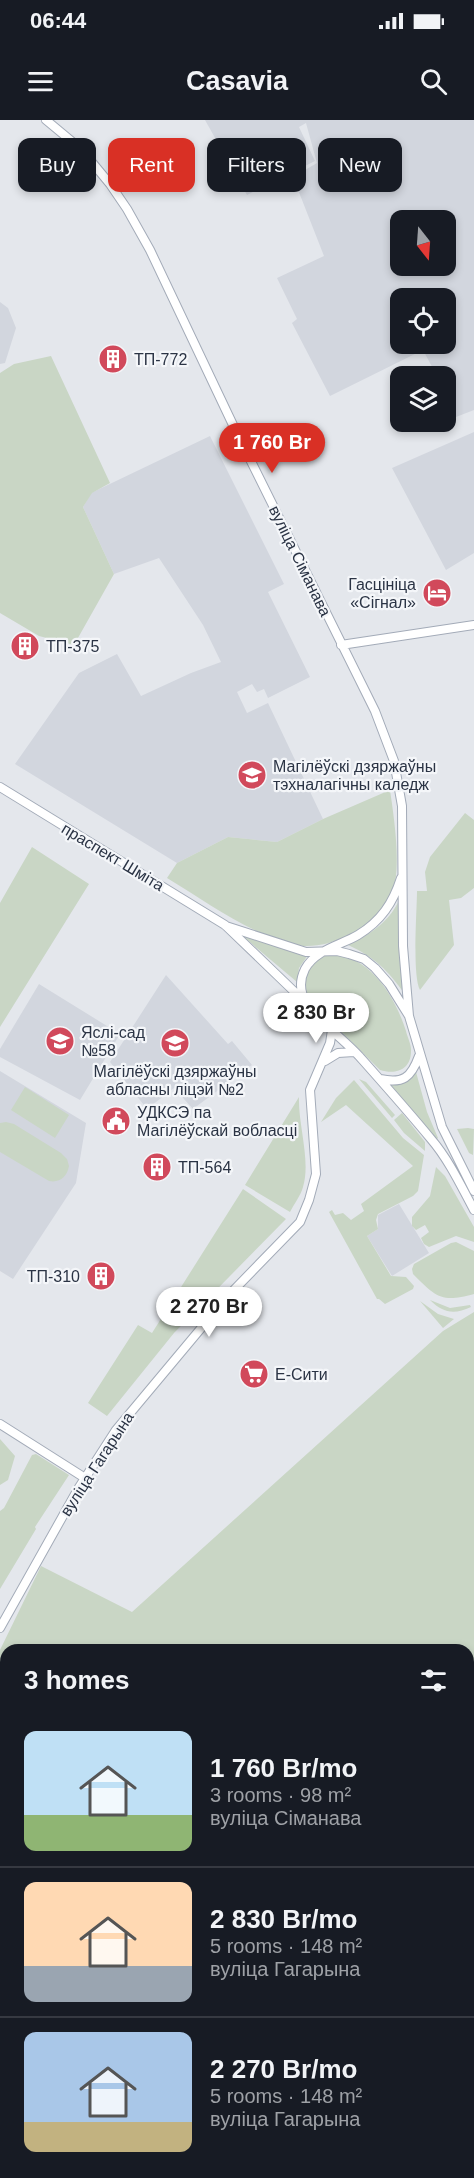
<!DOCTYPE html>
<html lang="en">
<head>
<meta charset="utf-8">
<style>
	:root { --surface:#171b24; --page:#20242c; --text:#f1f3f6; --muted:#9ea1a6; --line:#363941; --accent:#d93025 }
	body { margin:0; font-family:Arial,sans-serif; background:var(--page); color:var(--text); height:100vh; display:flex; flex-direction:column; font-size:22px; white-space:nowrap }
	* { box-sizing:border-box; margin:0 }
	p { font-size:20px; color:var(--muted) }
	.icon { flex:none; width:33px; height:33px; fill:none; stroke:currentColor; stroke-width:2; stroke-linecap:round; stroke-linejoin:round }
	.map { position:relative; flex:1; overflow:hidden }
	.side { position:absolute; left:0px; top:1524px; width:474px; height:534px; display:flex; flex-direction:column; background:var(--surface); border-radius:18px 18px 0 0; box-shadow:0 3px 9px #0003 }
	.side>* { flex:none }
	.top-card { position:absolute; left:18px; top:18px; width:438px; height:54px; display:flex; gap:12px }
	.needle { width:39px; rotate:163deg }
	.fabs { position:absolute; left:390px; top:90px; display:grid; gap:12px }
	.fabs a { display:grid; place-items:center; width:66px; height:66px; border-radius:12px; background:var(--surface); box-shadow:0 3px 9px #0003; font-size:30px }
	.price { position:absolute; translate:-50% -51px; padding:0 14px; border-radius:21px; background:#fff; color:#222; font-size:20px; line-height:39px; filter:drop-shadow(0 2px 3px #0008) }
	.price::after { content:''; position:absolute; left:50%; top:36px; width:18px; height:14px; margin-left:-9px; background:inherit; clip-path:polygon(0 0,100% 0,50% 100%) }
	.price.current { background:var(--accent); color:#fff }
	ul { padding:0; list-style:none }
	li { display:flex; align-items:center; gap:18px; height:150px; padding:0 24px }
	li+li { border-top:2px solid var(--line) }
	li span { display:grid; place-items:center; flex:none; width:168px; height:120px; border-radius:12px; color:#555 }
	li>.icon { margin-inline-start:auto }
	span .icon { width:72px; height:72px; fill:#fffc; stroke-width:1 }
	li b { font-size:26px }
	h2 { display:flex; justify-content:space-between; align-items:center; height:72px; padding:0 24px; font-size:26px }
	.tag { padding:0 21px; border-radius:12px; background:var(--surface); box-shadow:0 3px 9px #0003; font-size:21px; line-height:54px }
	.tag.current { background:var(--accent); color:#fff }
	.status { display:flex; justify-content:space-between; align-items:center; height:42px; padding:0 30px; background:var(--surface); direction:ltr }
	.status svg { height:16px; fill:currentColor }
	header { display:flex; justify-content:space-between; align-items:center; height:78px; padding:0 24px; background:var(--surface); font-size:27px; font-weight:700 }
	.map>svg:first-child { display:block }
	.built { fill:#d2d6de; fill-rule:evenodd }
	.green { fill:#c9d6c5 }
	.water { fill:#9fb4cc }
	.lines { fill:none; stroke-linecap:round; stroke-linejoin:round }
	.major-casing { stroke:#a3abb8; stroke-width:10 }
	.major { stroke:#fff; stroke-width:8 }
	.labels { text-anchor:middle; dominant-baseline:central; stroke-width:4.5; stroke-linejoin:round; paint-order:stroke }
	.poi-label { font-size:16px; fill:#2b3445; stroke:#f4f6f9; text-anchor:start }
	.street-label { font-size:16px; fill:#2b3445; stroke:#f4f6f9 }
</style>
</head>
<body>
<div class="status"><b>06:44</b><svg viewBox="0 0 49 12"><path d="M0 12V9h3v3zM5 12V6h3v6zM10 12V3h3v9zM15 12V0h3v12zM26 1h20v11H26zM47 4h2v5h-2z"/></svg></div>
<header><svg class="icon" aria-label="menu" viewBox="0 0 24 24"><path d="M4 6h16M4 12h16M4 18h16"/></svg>Casavia<svg class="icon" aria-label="search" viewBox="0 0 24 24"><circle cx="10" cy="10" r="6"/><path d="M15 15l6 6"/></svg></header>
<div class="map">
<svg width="474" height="2058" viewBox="0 0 474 2058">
	<rect width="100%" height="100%" fill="#e4e7ec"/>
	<path class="built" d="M205,0H474V290L456,297L446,275V256H437L423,230L330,276L292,203L297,199L277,158L324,136L293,57L317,43L306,3L299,7L315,41L247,75ZM400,100H446V146H400ZM400,178H446V224H400Z
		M0,182L8,188L16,208L5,243L0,244Z
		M474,312V433L446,450L392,348Z
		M210,316L284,464L268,472L310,557L268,578L264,569L257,572L252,564L237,572L247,593L268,583L323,699L277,722L228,717L177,743L15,644L79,553L117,534L141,576L191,553L221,542L203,505L159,438L114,454L83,387L91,373Z
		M166,855L228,924L232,921L252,945L193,989L174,968L147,989L110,942Z
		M39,864L120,914L80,980L0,937V929Z
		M0,951L86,1003L76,1063L13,1159L0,1151Z
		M399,1084L429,1133L392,1156L367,1116L378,1109V1095Z"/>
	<path class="green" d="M51,236L110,363L92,373L83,387L114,454L74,525L39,516L0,493V253L14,244Z
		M390,670C394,698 403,754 390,779C382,795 362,810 345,817C329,824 310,829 292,824C246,812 207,782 167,758L177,743L228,717L277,722L323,699Z
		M465,693L474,700V768L461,778L449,780L454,825L420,870C412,855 417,791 417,771H427L425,752L430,737Z
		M32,727L89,764L0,907V783Z
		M401,776L405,874C387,850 376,838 348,825C371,814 391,801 401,776Z
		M239,813L308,835L299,848L297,862Z
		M333,834C372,838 395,877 406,911C407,916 411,924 411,929C412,950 396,955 380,950L310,881C299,861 310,837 333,834Z
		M416,952L427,992L438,1018L436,1020L391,965L404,962Z
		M359,959L366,962L395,995L392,998Z
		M354,960L403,1018L424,1035L418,1071L413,1076L378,1094L376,1100L378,1109L367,1116L391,1156L406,1157L414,1166L413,1169L385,1184L379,1179H377L329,1092L332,1090L335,1095L343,1093L351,1100L364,1091L361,1084L413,1046L346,985L321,1002L336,978Z
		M25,967L69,995L55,1018L11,990Z
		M299,977C298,1005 311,1041 303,1067C301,1075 294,1084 290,1092L245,1065Z
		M402,993L425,1022V1031L404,1013L394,1000Z
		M6,1002L14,1004L61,1033L67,1039L69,1046C67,1057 60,1063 49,1061L0,1032V1003Z
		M468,1008L474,1009L473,1035L469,1033L457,1009Z
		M436,1047L445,1056L474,1107V1122L456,1116L429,1127L424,1124L421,1118L429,1112L425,1105L416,1110L412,1106V1097L430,1076Z
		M243,1069L286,1099L174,1213L107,1296L88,1283L138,1205L152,1213Z
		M456,1122L474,1131V1174C441,1183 436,1177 413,1154L412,1149L414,1144L451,1123Z
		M430,1180L450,1188L470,1185L471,1187C454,1195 443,1193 430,1180Z
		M420,1181L438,1194L454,1199L443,1208Z
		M474,1192V1746L468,1755V1530H6V1644L0,1634V1530L41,1446L132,1492L443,1211Z
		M0,1319L15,1336L8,1360L0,1365Z
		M36,1334L69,1355L35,1407L36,1409L0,1469V1391L4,1388L32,1335Z
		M6,1664V1849L0,1841V1668Z
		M6,1921V2052H330L327,2058H0V1926Z"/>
	<path class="water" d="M474,1746V1962H468V1755Z
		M130,2052H182L180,2058H138Z
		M215,2052H264L260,2058H215Z
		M316,2052H410L407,2058H319Z"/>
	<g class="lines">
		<g class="major-casing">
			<path id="major" d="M46,0L81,29L110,64L127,89L150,130L233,305L375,591L394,641L402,686L403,826L409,896
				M341,525L474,505
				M0,667L225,805L304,881
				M401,758C393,783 381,801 358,815C341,825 315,830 305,849C299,861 300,873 307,884C321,903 343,919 359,936C383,963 408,991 431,1019C449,1040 461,1066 474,1090
				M226,806L306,832L337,831L349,834L364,839L375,848L389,864L409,896L442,1007L474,1071
				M325,941L338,933L354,932
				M380,959C403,964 411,958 419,936
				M0,1304L85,1358
				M0,1508L78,1369L116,1310L228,1176L300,1102L309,1080L316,1054L310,970L330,923L332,910"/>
		</g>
		<use href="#major" class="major"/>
	</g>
	<defs>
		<g id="building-disc" transform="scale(1.5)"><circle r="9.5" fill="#d1495b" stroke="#f4f6f9"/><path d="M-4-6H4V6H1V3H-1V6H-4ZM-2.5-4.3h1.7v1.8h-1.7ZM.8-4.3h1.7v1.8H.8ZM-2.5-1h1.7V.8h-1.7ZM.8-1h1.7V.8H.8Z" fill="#fff"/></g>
		<g id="hotel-disc" transform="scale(1.5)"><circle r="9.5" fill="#d1495b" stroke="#f4f6f9"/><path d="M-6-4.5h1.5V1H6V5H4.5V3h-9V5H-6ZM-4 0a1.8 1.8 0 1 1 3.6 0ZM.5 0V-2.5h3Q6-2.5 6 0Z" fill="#fff"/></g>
		<g id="university-disc" transform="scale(1.5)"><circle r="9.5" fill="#d1495b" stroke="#f4f6f9"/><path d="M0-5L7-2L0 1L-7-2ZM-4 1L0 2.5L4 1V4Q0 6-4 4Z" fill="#fff"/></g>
		<g id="school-disc" transform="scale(1.5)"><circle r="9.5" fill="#d1495b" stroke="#f4f6f9"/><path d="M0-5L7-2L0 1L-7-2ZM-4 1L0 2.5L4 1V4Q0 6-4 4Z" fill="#fff"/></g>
		<g id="civic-disc" transform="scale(1.5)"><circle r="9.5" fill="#d1495b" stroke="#f4f6f9"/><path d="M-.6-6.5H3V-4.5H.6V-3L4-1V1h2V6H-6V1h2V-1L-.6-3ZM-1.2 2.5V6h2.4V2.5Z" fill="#fff"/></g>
		<g id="supermarket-disc" transform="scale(1.5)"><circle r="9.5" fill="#d1495b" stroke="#f4f6f9"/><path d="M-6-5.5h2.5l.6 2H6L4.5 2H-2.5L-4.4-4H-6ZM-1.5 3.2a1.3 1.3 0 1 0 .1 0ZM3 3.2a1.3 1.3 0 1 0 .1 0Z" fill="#fff"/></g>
	</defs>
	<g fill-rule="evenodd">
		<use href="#building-disc" x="113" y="239"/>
		<use href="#hotel-disc" x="437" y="473"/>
		<use href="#building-disc" x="25" y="526"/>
		<use href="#university-disc" x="252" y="655"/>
		<use href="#school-disc" x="60" y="921"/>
		<use href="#school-disc" x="175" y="923"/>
		<use href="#civic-disc" x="116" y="1001"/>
		<use href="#building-disc" x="157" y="1047"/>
		<use href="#building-disc" x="101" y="1156"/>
		<use href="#supermarket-disc" x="254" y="1254"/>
	</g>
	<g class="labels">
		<g class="poi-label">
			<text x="134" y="239">ТП-772</text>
			<text x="416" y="464" text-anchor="end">Гасцініца<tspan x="416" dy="18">«Сігнал»</tspan></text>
			<text x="46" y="526">ТП-375</text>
			<text x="273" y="646">Магілёўскі дзяржаўны<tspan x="273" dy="18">тэхналагічны каледж</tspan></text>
			<text x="81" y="912">Яслі-сад<tspan x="81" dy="18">№58</tspan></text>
			<text x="175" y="951" text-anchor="middle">Магілёўскі дзяржаўны<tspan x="175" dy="18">абласны ліцэй №2</tspan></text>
			<text x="137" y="992">УДКСЭ па<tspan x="137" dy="18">Магілёўскай вобласці</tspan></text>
			<text x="178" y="1047">ТП-564</text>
			<text x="80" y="1156" text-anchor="end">ТП-310</text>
			<text x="275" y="1254">Е-Сити</text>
		</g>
		<g class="street-label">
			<text transform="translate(300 441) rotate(64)">вуліца Сіманава</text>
			<text transform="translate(113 737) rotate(31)">праспект Шміта</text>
			<text transform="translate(97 1344) rotate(-57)">вуліца Гагарына</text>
		</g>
	</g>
</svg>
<div class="fabs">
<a><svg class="needle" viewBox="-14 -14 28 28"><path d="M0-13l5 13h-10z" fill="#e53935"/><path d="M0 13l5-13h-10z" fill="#9ea1a6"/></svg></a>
<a><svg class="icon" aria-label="locate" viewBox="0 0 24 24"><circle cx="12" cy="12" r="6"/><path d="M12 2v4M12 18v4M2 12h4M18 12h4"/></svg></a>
<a><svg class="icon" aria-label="layers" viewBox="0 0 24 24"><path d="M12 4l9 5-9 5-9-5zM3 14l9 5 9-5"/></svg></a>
</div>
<b class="price current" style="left:272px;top:354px">1 760 Br</b>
<b class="price" style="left:316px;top:924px">2 830 Br</b>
<b class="price" style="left:209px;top:1218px">2 270 Br</b>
<div class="top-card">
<a class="tag">Buy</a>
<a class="tag current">Rent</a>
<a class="tag">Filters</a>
<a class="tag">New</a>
</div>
<section class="side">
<h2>3 homes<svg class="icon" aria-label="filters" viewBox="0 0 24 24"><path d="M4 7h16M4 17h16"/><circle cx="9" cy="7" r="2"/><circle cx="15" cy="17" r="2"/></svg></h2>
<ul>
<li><span style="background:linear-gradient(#bfe0f5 70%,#8fb573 0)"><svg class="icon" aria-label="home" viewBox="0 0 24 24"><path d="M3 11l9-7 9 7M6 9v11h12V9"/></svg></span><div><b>1 760 Br/mo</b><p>3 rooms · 98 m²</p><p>вуліца Сіманава</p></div></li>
<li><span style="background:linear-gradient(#ffd9b3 70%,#9aa5b1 0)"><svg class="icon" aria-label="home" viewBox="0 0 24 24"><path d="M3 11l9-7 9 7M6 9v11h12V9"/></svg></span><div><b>2 830 Br/mo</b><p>5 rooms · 148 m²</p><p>вуліца Гагарына</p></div></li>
<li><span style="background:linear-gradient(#a9c7e8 75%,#c2b280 0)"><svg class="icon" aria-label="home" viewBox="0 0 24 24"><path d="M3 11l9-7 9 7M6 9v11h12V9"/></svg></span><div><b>2 270 Br/mo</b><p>5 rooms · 148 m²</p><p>вуліца Гагарына</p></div></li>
</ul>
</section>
</div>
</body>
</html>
